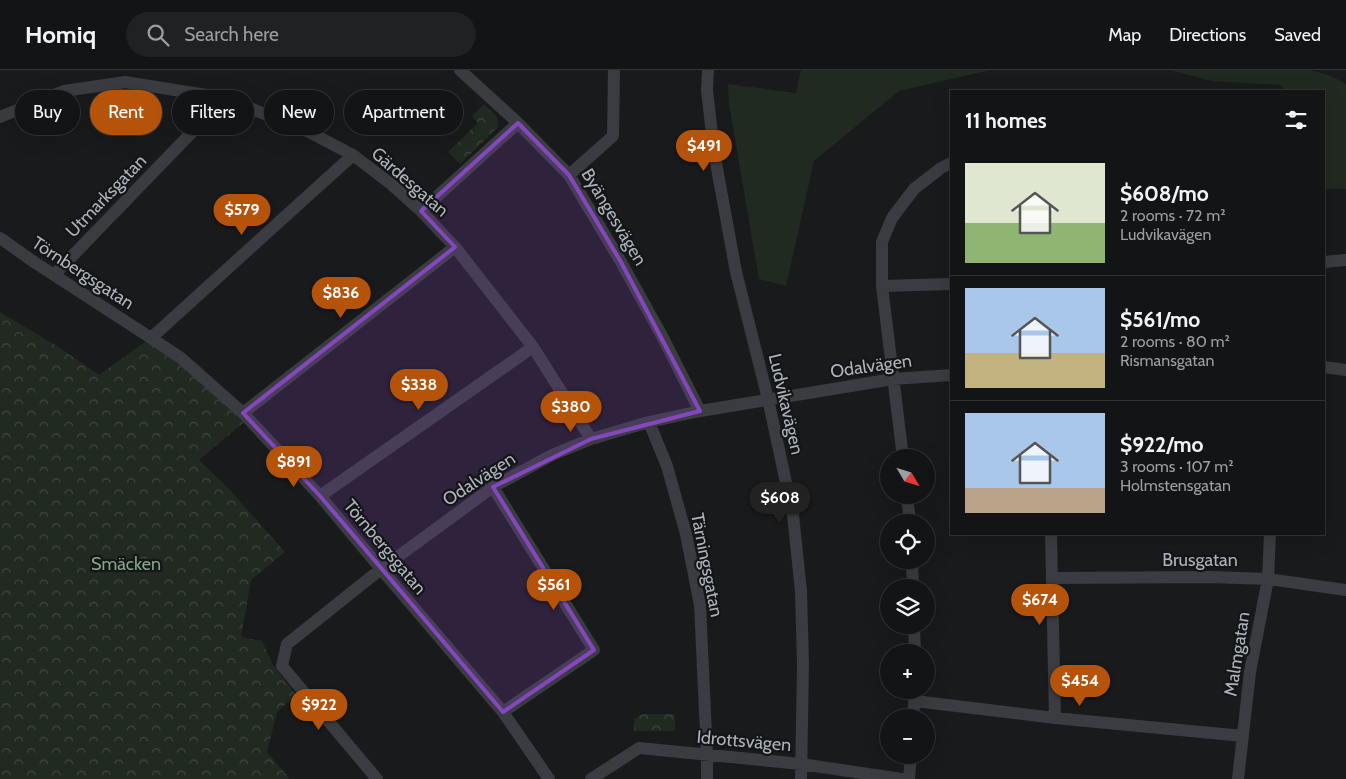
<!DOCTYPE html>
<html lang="en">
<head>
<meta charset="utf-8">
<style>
	:root { --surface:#131415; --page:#202122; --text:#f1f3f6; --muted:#9d9ea0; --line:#323334; --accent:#b45309 }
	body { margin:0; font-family:Cabin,sans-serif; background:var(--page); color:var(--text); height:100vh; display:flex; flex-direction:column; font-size:19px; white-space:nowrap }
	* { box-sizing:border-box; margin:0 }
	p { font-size:16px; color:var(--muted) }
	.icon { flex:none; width:28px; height:28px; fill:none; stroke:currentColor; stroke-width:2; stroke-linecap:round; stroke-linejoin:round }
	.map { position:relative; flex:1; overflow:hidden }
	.drawer { position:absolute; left:950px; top:20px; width:375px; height:445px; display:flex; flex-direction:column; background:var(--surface); border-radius:0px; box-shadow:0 5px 20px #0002,0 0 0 1px var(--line) }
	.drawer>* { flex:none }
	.banner { position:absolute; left:15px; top:20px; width:475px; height:45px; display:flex; gap:10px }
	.needle { width:32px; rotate:128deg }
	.buttons { position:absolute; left:880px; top:379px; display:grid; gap:10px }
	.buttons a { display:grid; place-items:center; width:55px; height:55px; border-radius:50%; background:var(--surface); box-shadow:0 5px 20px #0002,0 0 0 1px var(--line); font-size:25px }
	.price { position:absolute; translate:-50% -42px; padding:0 11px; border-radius:18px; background:var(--accent); color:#fff; font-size:16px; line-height:32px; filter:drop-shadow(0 1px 2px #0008) }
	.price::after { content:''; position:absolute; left:50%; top:30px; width:15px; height:11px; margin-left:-8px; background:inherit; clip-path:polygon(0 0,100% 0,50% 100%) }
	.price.active { background:#222; color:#fff }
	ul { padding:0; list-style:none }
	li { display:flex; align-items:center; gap:15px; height:125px; padding:0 15px }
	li+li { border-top:1px solid var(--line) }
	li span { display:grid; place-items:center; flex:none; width:140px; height:100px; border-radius:0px; color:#555 }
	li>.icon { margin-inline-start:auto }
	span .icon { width:60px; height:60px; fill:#fffc; stroke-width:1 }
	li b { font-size:21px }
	h2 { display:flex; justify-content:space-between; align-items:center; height:60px; padding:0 15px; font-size:21px }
	.tag { padding:0 18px; border-radius:22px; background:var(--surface); box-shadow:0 5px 20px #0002,0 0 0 1px var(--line); font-size:18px; line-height:45px }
	.tag.active { background:var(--accent); color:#fff }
	header { display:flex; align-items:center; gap:30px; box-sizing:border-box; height:70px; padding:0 25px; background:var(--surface); border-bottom:1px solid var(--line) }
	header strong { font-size:24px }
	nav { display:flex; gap:28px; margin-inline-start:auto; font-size:18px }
	.search { width:350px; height:45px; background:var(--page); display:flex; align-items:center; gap:12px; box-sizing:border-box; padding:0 18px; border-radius:28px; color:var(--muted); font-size:19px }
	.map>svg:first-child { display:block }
	.grass { fill:#212a21 }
	.park { fill:url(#park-crowns) }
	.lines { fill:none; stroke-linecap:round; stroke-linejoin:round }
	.minor { stroke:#3a3c41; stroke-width:12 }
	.marked { fill:#8547be; fill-opacity:0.2; stroke:#8547be; stroke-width:4; stroke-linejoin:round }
	.labels { text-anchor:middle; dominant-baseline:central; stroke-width:4.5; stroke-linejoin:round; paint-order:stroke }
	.street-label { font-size:18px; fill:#acb3bb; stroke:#141517 }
	.park-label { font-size:18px; fill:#86a683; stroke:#141517 }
</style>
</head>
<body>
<header>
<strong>Homiq</strong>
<div class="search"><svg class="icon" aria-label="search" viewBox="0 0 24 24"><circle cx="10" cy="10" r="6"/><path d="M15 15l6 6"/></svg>Search here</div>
<nav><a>Map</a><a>Directions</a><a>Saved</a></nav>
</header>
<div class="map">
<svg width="1346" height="709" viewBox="0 0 1346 709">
	<defs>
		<pattern id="park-crowns" width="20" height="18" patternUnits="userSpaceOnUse" patternTransform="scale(1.25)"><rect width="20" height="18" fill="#212a21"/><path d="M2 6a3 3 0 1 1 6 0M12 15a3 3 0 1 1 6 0" fill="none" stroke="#3f463f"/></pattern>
	</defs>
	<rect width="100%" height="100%" fill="#191a1c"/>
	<path class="grass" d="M801,0H991L899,21L814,91L786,216L759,209L729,34L728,14L796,23Z
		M1170,0H1310L1329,5L1346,14V119H1324V21H1285L1280,15L1211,11Z"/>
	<path class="park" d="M484,34L497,47L498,57L460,94L448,82L478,53L472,46Z
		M0,242L60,278L99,305L149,269L203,314L244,352L199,390L229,419L285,482L251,510L241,567L262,571L273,595L296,625L277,642L267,682L290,709H0Z
		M642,644H675V661H634V649Z"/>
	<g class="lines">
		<path class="minor" d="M460,0L518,53L569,105L621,192L662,266L700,341
			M708,0L707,20L714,82L736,202L768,329L793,445L801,521L803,595L801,709
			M0,47L64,21L125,12L225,28L307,61L353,85L391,114L421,141L455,177L533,277L591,369
			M569,105L613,66L614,0
			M421,141L518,53
			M0,168L34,192L151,268L181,288L243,343L320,426L381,499L503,642L549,709
			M1324,192L1346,190
			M54,205L225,28
			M882,216L951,214
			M151,268L353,85
			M1324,297L1346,300
			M243,343L455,177
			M649,352L667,396L686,464L700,535L707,685V709
			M903,388L882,216V172L892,148L914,119L941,98L951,93
			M493,417L594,580L503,642
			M907,425L910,452
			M320,426L533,277
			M1051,464L1055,648
			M912,490L913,518
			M1053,508L1210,507L1268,509L1346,520
			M914,555L915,582
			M915,631L1055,648L1243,666
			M913,648L915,620
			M377,709L282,596L287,574L381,499L493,417L552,385L591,369L649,352L700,341L893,309L951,305
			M591,709L639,678L801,694L902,709
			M909,709L911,685
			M1238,709L1250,602L1268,509L1270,464"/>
	</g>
	<path class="marked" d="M518,53L569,105L621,192L700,341L591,369L493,417L594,580L503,642L320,426L243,343L455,177L421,141Z"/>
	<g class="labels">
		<g class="street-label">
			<text transform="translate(410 112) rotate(41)">Gärdesgatan</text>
			<text transform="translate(106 126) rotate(-46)">Utmarksgatan</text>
			<text transform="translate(614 147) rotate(59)">Byängesvägen</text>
			<text transform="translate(83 203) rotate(33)">Törnbergsgatan</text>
			<text transform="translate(871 296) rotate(-8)">Odalvägen</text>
			<text transform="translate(786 334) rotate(77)">Ludvikavägen</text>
			<text transform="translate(479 409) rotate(-33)">Odalvägen</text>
			<text transform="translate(385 477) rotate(50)">Törnbergsgatan</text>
			<text x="1200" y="490">Brusgatan</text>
			<text transform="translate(707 495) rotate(79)">Tärningsgatan</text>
			<text transform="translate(1237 584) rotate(-81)">Malmgatan</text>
			<text transform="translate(744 671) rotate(5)">Idrottsvägen</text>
		</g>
		<g class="park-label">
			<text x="126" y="494">Smäcken</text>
		</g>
	</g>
</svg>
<div class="buttons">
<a><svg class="needle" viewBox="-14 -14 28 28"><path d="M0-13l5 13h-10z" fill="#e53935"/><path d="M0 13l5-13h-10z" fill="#9d9ea0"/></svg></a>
<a><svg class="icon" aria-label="locate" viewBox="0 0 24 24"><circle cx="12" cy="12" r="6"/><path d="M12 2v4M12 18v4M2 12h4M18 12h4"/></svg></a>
<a><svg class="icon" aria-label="layers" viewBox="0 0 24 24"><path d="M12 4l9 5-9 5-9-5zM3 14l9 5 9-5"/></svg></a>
<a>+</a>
<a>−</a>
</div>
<b class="price" style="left:704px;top:102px">$491</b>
<b class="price" style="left:242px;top:166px">$579</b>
<b class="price" style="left:341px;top:249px">$836</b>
<b class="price" style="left:419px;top:341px">$338</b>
<b class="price" style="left:571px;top:363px">$380</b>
<b class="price" style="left:294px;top:418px">$891</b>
<b class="price active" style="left:780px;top:454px">$608</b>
<b class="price" style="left:554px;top:541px">$561</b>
<b class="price" style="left:1040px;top:556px">$674</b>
<b class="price" style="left:1080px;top:637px">$454</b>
<b class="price" style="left:319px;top:661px">$922</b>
<div class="banner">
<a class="tag">Buy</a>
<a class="tag active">Rent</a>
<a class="tag">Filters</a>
<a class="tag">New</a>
<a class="tag">Apartment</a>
</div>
<section class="drawer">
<h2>11 homes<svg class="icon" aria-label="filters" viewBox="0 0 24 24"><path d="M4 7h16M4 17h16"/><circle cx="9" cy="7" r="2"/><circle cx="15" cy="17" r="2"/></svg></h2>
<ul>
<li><span style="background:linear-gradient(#dfe7d0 60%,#8fb573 0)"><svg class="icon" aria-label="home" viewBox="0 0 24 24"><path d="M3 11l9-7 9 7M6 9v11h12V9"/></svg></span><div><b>$608/mo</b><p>2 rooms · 72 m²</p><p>Ludvikavägen</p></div></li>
<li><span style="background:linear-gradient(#a9c7e8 65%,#c2b280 0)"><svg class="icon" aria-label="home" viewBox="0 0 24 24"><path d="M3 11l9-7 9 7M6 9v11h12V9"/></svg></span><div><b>$561/mo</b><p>2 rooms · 80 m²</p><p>Rismansgatan</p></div></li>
<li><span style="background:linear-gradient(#a9c7e8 75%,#b9a48a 0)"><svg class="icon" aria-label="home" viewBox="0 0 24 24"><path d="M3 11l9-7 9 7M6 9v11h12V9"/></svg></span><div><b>$922/mo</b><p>3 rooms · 107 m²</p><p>Holmstensgatan</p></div></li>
</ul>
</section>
</div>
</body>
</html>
